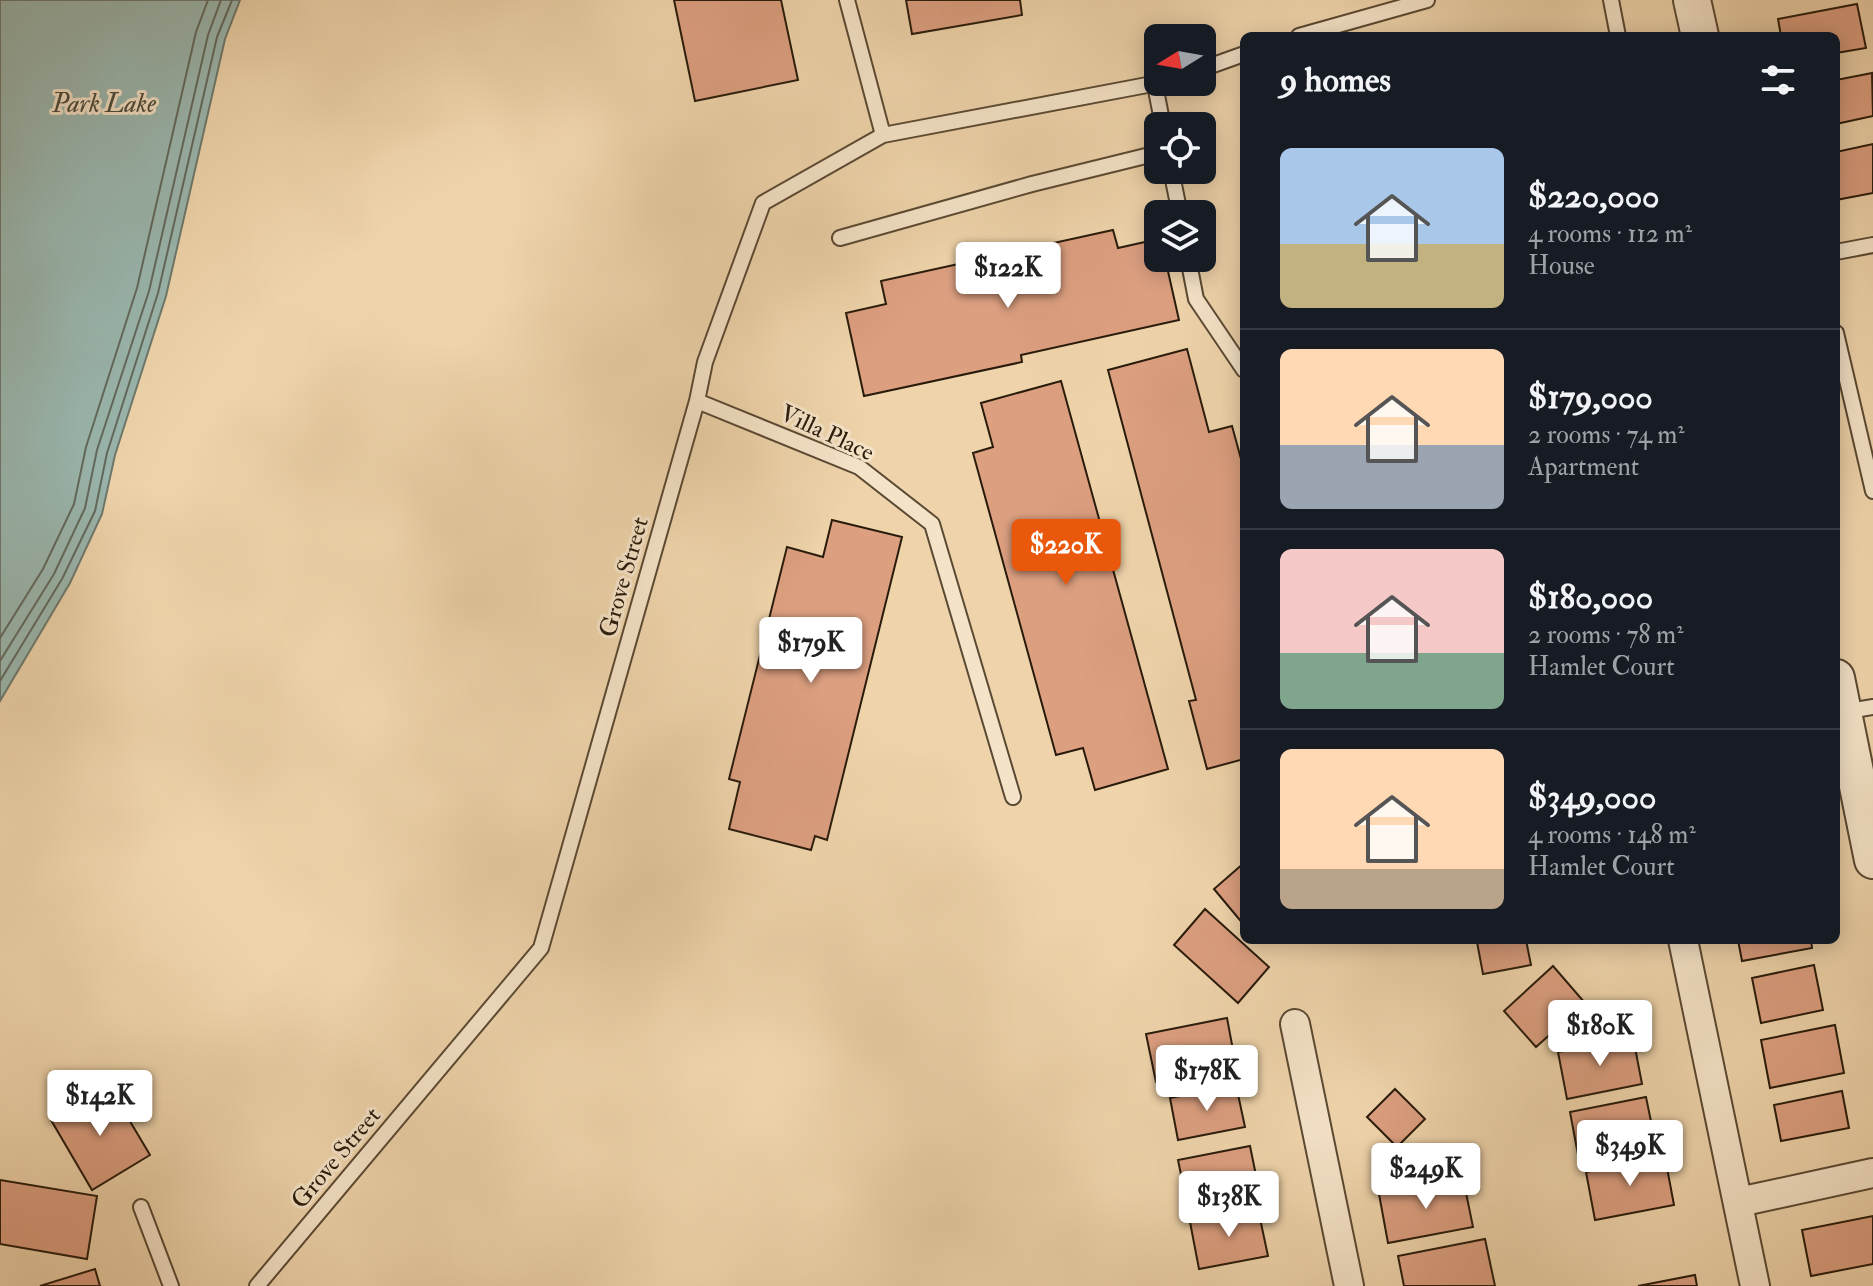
<!DOCTYPE html>
<html lang="en">
<head>
<meta charset="utf-8">
<style>
	:root { --surface:#171b24; --page:#242831; --text:#f1f3f6; --muted:#9ea1a6; --line:#363941; --accent:#ea580c }
	body { margin:0; font-family:"IM FELL Double Pica",serif; background:var(--page); color:var(--text); height:100vh; display:flex; flex-direction:column; font-size:30px; white-space:nowrap }
	* { box-sizing:border-box; margin:0 }
	p { font-size:26px; color:var(--muted) }
	.icon { flex:none; width:44px; height:44px; fill:none; stroke:currentColor; stroke-width:2; stroke-linecap:round; stroke-linejoin:round }
	.map { position:relative; flex:1; overflow:hidden }
	.details { position:absolute; left:1240px; top:32px; width:600px; height:912px; display:flex; flex-direction:column; background:var(--surface); border-radius:12px; box-shadow:0 4px 20px #0003 }
	.details>* { flex:none }
	.needle { width:52px; rotate:259deg }
	.tools { position:absolute; left:1144px; top:24px; display:grid; gap:16px }
	.tools a { display:grid; place-items:center; width:72px; height:72px; border-radius:12px; background:var(--surface); box-shadow:0 4px 20px #0003; font-size:40px }
	.price { position:absolute; translate:-50% -68px; padding:0 18px; border-radius:8px; background:#fff; color:#222; font-size:26px; line-height:52px; filter:drop-shadow(0 2px 4px #0008) }
	.price::after { content:''; position:absolute; left:50%; top:48px; width:24px; height:18px; margin-left:-12px; background:inherit; clip-path:polygon(0 0,100% 0,50% 100%) }
	.price.current { background:var(--accent); color:#fff }
	ul { padding:0; list-style:none }
	li { display:flex; align-items:center; gap:24px; height:200px; padding:0 40px }
	li+li { border-top:2px solid var(--line) }
	li span { display:grid; place-items:center; flex:none; width:224px; height:160px; border-radius:12px; color:#555 }
	li>.icon { margin-inline-start:auto }
	span .icon { width:96px; height:96px; fill:#fffc; stroke-width:1 }
	li b { font-size:34px }
	h2 { display:flex; justify-content:space-between; align-items:center; height:96px; padding:0 40px; font-size:34px }
	.map>svg:first-child { display:block }
	.water { fill:#9ab7af; stroke:#6d796d; stroke-width:2 }
	.lines { fill:none; stroke-linecap:round; stroke-linejoin:round }
	.shore { stroke:#62695d; stroke-width:2 }
	.building { fill:#dc9f80; stroke:#291b0b; stroke-width:2 }
	.service-casing { stroke:#5a4933; stroke-width:18 }
	.minor-casing { stroke:#5a4933; stroke-width:32 }
	.tertiary-casing { stroke:#5a4933; stroke-width:40 }
	.service { stroke:#f5e3c8; stroke-width:14 }
	.minor { stroke:#f5e3c8; stroke-width:28 }
	.tertiary { stroke:#f5e3c8; stroke-width:36 }
	.labels { text-anchor:middle; dominant-baseline:central; stroke-width:6; stroke-linejoin:round; paint-order:stroke }
	.street-label { font-size:24px; fill:#291b0b; stroke:#f5e3c8 }
	.water-label { font-size:26px; font-style:italic; fill:#4b4a3c; stroke:#f5e3c8 }
</style>
</head>
<body>
<div class="map">
<svg width="1873" height="1286" viewBox="0 0 1873 1286">
	<rect width="100%" height="100%" fill="#efd4ab"/>
	<filter id="stains"><feTurbulence type="fractalNoise" baseFrequency=".0025" numOctaves="4"/><feColorMatrix values="0 0 0 0 .2 0 0 0 0 .09 0 0 0 0 .02 0 0 0 .5 -.17"/></filter>
	<radialGradient id="worn" r=".72"><stop offset=".6" stop-color="#630" stop-opacity="0"/><stop offset="1" stop-color="#630" stop-opacity=".3"/></radialGradient>
	<path class="water" d="M0,0H240L225,39L166,296L115,455L102,514L70,583L0,701Z"/>
	<g class="lines">
		<path class="shore" d="M0,638L43,569L74,504L86,447L137,288L196,32L208,0
			M0,661L54,574L85,508L97,450L149,291L208,35L221,0
			M0,681L62,579L95,511L107,453L158,293L217,37L232,0"/>
	</g>
	<path class="building" d="M674,0H781L798,80L695,101Z
		M906,0H1020L1022,15L912,34Z
		M1857,4L1866,48L1836,53V36H1781L1778,19Z
		M1872,73L1873,116L1836,124V80Z
		M1873,144V193L1836,200V152Z
		M1113,230L1118,248L1158,239V258H1165L1179,320L1021,355L1022,362L864,396L846,313L886,304L881,281Z
		M1187,349L1209,432L1232,426L1244,470V759L1207,769L1189,701L1196,700L1108,370Z
		M1061,381L1168,769L1095,790L1083,748L1056,755L973,453L993,447L981,403Z
		M832,520L902,537L827,840L815,836L811,850L729,829L740,782L729,779L787,547L823,557Z
		M1244,863V925L1214,889Z
		M1205,909L1269,967L1238,1003L1174,945Z
		M1489,940H1526L1531,965L1483,974L1477,942Z
		M1738,940H1811L1812,948L1742,961Z
		M1814,965L1823,1010L1761,1023L1752,978Z
		M1553,966L1585,1003L1536,1047L1504,1011Z
		M1227,1018L1236,1066L1156,1082L1146,1034Z
		M1835,1025L1844,1073L1770,1088L1761,1040Z
		M1633,1037L1642,1084L1567,1099L1558,1052Z
		M1236,1085L1245,1127L1178,1140L1170,1098Z
		M109,1086L150,1155L92,1190L51,1120Z
		M1395,1089L1425,1119L1397,1147L1367,1117Z
		M1842,1091L1849,1128L1781,1141L1774,1105Z
		M1646,1097L1656,1146L1579,1160L1570,1112Z
		M1250,1146L1259,1190L1187,1204L1178,1160Z
		M1665,1157L1674,1205L1595,1220L1586,1172Z
		M1463,1178L1473,1227L1388,1243L1379,1194Z
		M0,1180L97,1196L87,1259L0,1244Z
		M1258,1209L1268,1256L1199,1269L1190,1222Z
		M1873,1216V1264L1811,1276L1802,1230Z
		M1485,1239L1495,1286H1404L1398,1256Z
		M95,1269L100,1286H40Z
		M1695,1275L1697,1286H1638Z"/>
	<g class="lines">
		<g class="service-casing">
			<path id="service" d="M847,0L883,135
				M1611,0L1618,36
				M1299,36L1427,0
				M1202,69L1244,54
				M1155,85L1163,126
				M1171,170L1180,214
				M840,238L1032,184L1158,153
				M1836,252L1873,245
				M1188,258L1196,299L1244,370
				M1836,333L1873,491
				M697,401L859,467L932,524L1013,797
				M1843,712L1873,707
				M141,1207L171,1286
				M257,1286L541,948L697,401L705,362L763,203L883,135L1163,82"/>
		</g>
		<g class="minor-casing">
			<path id="minor" d="M1683,940L1755,1286
				M1295,1024L1349,1286
				M1739,1202L1873,1173"/>
		</g>
		<g class="tertiary-casing">
			<path id="tertiary" d="M1692,0L1700,36
				M1836,678L1873,860"/>
		</g>
		<use href="#service" class="service"/>
		<use href="#minor" class="minor"/>
		<use href="#tertiary" class="tertiary"/>
	</g>
	<g class="labels">
		<g class="street-label">
			<text transform="translate(827 433) rotate(25)">Villa Place</text>
			<text transform="translate(624 577) rotate(-74)">Grove Street</text>
			<text transform="translate(336 1158) rotate(-50)">Grove Street</text>
		</g>
		<g class="water-label">
			<text x="104" y="104">Park Lake</text>
		</g>
	</g>
	<rect width="100%" height="100%" filter="url(#stains)"/>
	<rect width="100%" height="100%" fill="url(#worn)"/>
</svg>
<div class="tools">
<a><svg class="needle" viewBox="-14 -14 28 28"><path d="M0-13l5 13h-10z" fill="#e53935"/><path d="M0 13l5-13h-10z" fill="#9ea1a6"/></svg></a>
<a><svg class="icon" aria-label="locate" viewBox="0 0 24 24"><circle cx="12" cy="12" r="6"/><path d="M12 2v4M12 18v4M2 12h4M18 12h4"/></svg></a>
<a><svg class="icon" aria-label="layers" viewBox="0 0 24 24"><path d="M12 4l9 5-9 5-9-5zM3 14l9 5 9-5"/></svg></a>
</div>
<b class="price" style="left:1008px;top:310px">$122K</b>
<b class="price current" style="left:1066px;top:587px">$220K</b>
<b class="price" style="left:811px;top:685px">$179K</b>
<b class="price" style="left:1600px;top:1068px">$180K</b>
<b class="price" style="left:1207px;top:1113px">$178K</b>
<b class="price" style="left:100px;top:1138px">$142K</b>
<b class="price" style="left:1630px;top:1188px">$349K</b>
<b class="price" style="left:1426px;top:1211px">$249K</b>
<b class="price" style="left:1229px;top:1239px">$138K</b>
<section class="details">
<h2>9 homes<svg class="icon" aria-label="filters" viewBox="0 0 24 24"><path d="M4 7h16M4 17h16"/><circle cx="9" cy="7" r="2"/><circle cx="15" cy="17" r="2"/></svg></h2>
<ul>
<li><span style="background:linear-gradient(#a9c7e8 60%,#c2b280 0)"><svg class="icon" aria-label="home" viewBox="0 0 24 24"><path d="M3 11l9-7 9 7M6 9v11h12V9"/></svg></span><div><b>$220,000</b><p>4 rooms · 112 m²</p><p>House</p></div></li>
<li><span style="background:linear-gradient(#ffd9b3 60%,#9aa5b1 0)"><svg class="icon" aria-label="home" viewBox="0 0 24 24"><path d="M3 11l9-7 9 7M6 9v11h12V9"/></svg></span><div><b>$179,000</b><p>2 rooms · 74 m²</p><p>Apartment</p></div></li>
<li><span style="background:linear-gradient(#f6c9c9 65%,#7fa58c 0)"><svg class="icon" aria-label="home" viewBox="0 0 24 24"><path d="M3 11l9-7 9 7M6 9v11h12V9"/></svg></span><div><b>$180,000</b><p>2 rooms · 78 m²</p><p>Hamlet Court</p></div></li>
<li><span style="background:linear-gradient(#ffd9b3 75%,#b9a48a 0)"><svg class="icon" aria-label="home" viewBox="0 0 24 24"><path d="M3 11l9-7 9 7M6 9v11h12V9"/></svg></span><div><b>$349,000</b><p>4 rooms · 148 m²</p><p>Hamlet Court</p></div></li>
</ul>
</section>
</div>
</body>
</html>
